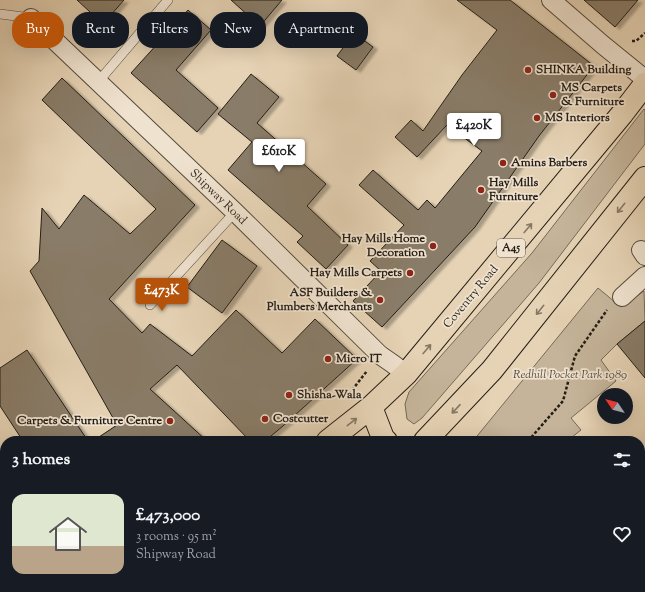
<!DOCTYPE html>
<html lang="en">
<head>
<meta charset="utf-8">
<style>
	:root { --surface:#171b24; --page:#242831; --text:#f1f3f6; --muted:#9ea1a6; --line:#363941; --accent:#b45309 }
	body { margin:0; font-family:"Sorts Mill Goudy",serif; background:var(--page); color:var(--text); height:100vh; display:flex; flex-direction:column; font-size:15px; white-space:nowrap }
	* { box-sizing:border-box; margin:0 }
	p { font-size:13px; color:var(--muted) }
	.icon { flex:none; width:22px; height:22px; fill:none; stroke:currentColor; stroke-width:2; stroke-linecap:round; stroke-linejoin:round }
	.map { position:relative; flex:1; overflow:hidden }
	.sheet { position:absolute; left:0px; top:436px; width:645px; height:156px; display:flex; flex-direction:column; background:var(--surface); border-radius:16px 16px 0 0; box-shadow:0 4px 16px #0002 }
	.sheet>* { flex:none }
	.top-card { position:absolute; left:12px; top:12px; width:400px; height:36px; display:flex; gap:8px }
	.needle { width:26px; rotate:305deg }
	.tools { position:absolute; left:597px; top:388px; display:grid; gap:8px }
	.tools a { display:grid; place-items:center; width:36px; height:36px; border-radius:50%; background:var(--surface); box-shadow:0 4px 16px #0002; font-size:20px }
	.price { position:absolute; translate:-50% -34px; padding:0 9px; border-radius:4px; background:#fff; color:#222; font-size:13px; line-height:26px; filter:drop-shadow(0 1px 2px #0008) }
	.price::after { content:''; position:absolute; left:50%; top:24px; width:12px; height:9px; margin-left:-6px; background:inherit; clip-path:polygon(0 0,100% 0,50% 100%) }
	.price.active { background:var(--accent); color:#fff }
	ul { padding:0; list-style:none }
	li { display:flex; align-items:center; gap:12px; height:100px; padding:0 12px }
	li+li { border-top:1px solid var(--line) }
	li span { display:grid; place-items:center; flex:none; width:112px; height:80px; border-radius:12px; color:#555 }
	li>.icon { margin-inline-start:auto }
	span .icon { width:48px; height:48px; fill:#fffc; stroke-width:1 }
	li b { font-size:17px }
	h2 { display:flex; justify-content:space-between; align-items:center; height:48px; padding:0 12px; font-size:17px }
	.chip { padding:0 14px; border-radius:16px; background:var(--surface); box-shadow:0 4px 16px #0002; font-size:14px; line-height:36px }
	.chip.active { background:var(--accent); color:#fff }
	.map>svg:first-child { display:block }
	.green { fill:#c5b49a; stroke:#756958 }
	.building { fill:#897c68; stroke:#251e15; filter:url(#shadow) }
	.lines { fill:none; stroke-linecap:round; stroke-linejoin:round }
	.service-casing { stroke:#554b3d; stroke-width:10 }
	.minor-casing { stroke:#554b3d; stroke-width:20 }
	.tertiary-casing { stroke:#554b3d; stroke-width:24 }
	.trunk-casing { stroke:#251e15; stroke-width:24 }
	.path { stroke:#251e15; stroke-width:2.5; stroke-dasharray:3 2; stroke-linecap:butt }
	.service { stroke:#efe2cf; stroke-width:9 }
	.minor { stroke:#efe2cf; stroke-width:18 }
	.tertiary { stroke:#efe2cf; stroke-width:22 }
	.trunk { stroke:#e6d3b5; stroke-width:22 }
	.oneway { stroke:#867865 }
	.poi-dot { fill:#8f2418; stroke:#efe2cf; stroke-width:1.5 }
	.labels { text-anchor:middle; dominant-baseline:central; stroke-width:3.5; stroke-linejoin:round; paint-order:stroke }
	.shield { fill:#efe2cf; stroke:#62594d; stroke-width:1 }
	.shield-label { font-size:11px; font-weight:bold; fill:#251e15 }
	.poi-label { font-size:12px; font-weight:bold; fill:#251e15; stroke:#efe2cf; text-anchor:start }
	.street-label { font-size:12px; fill:#251e15; stroke:#efe2cf }
	.park-label { font-size:12px; font-style:italic; fill:#554b3d; stroke:#efe2cf }
</style>
</head>
<body>
<div class="map">
<svg width="645" height="592" viewBox="0 0 645 592">
	<defs>
		<filter id="shadow"><feDropShadow dx="4.5" dy="2.5" stdDeviation="1" flood-color="#0004"/></filter>
	</defs>
	<rect width="100%" height="100%" fill="#e6d3b5"/>
	<filter id="stains"><feTurbulence type="fractalNoise" baseFrequency=".005" numOctaves="4"/><feColorMatrix values="0 0 0 0 .2 0 0 0 0 .09 0 0 0 0 .02 0 0 0 .5 -.17"/></filter>
	<radialGradient id="worn" r=".72"><stop offset=".6" stop-color="#630" stop-opacity="0"/><stop offset="1" stop-color="#630" stop-opacity=".3"/></radialGradient>
	<path class="green" d="M644,109L645,110V144L539,283L422,418L414,424L407,419L405,404L409,392L532,253Z
		M598,288L621,307L644,291L645,321L617,344L601,360L616,381L571,418L581,430L567,441H473Z"/>
	<path class="building" d="M77,0H124L103,24Z
		M231,0H282L260,26Z
		M457,0H510L594,66L539,136L475,227L382,327L353,301L381,271L370,261L404,225L359,185L373,170L418,210L427,200L435,208L482,151L447,125L417,157L395,137L411,120L423,131L462,75L497,30Z
		M584,0H638L615,27Z
		M188,10L211,30L176,70L218,108L197,132L131,73Z
		M354,33L373,47L356,70L337,56Z
		M251,74L279,97L257,123L326,184L307,206L348,245L326,269L297,242L303,236L228,170L252,142L218,114Z
		M62,78L195,205L109,299L142,333L150,324L192,356L236,310L282,353L315,319L357,359L283,426L265,441H250L177,365L150,389L207,441H93L117,425L30,271L39,261L42,208L59,229L84,195L130,234L156,209L42,100Z
		M222,240L257,266L222,313L187,287Z
		M645,321V378L617,344Z
		M27,350L88,441H23L0,406V368Z"/>
	<g class="lines">
		<g class="service-casing">
			<path id="service" d="M0,14L31,18
				M98,82L168,0
				M150,305L235,212
				M0,482L5,479
				M102,587L105,592"/>
		</g>
		<g class="minor-casing">
			<path id="minor" d="M551,0L603,45L645,79
				M31,18L235,212L380,355L393,364L406,374
				M641,250L645,256
				M622,297L645,276"/>
		</g>
		<g class="tertiary-casing">
			<path id="tertiary" d="M474,587L479,592"/>
		</g>
		<g class="trunk-casing">
			<path id="trunk" d="M371,407L383,438L386,441
				M328,441L371,407L406,374L622,114L645,84
				M425,441L492,370L645,178
				M122,592L130,587
				M180,592L188,587
				M246,592L252,587"/>
		</g>
		<path class="path" d="M632,41H636L645,33
			M349,394L367,371
			M528,441L563,401L575,356L607,310"/>
		<use href="#service" class="service"/>
		<use href="#minor" class="minor"/>
		<use href="#tertiary" class="tertiary"/>
		<use href="#trunk" class="trunk"/>
	</g>
	<defs><path id="oneway-shaft" d="M-6 0H5M1.5-3L5.5 0L1.5 3" fill="none" stroke-width="1.6" stroke-linecap="round" stroke-linejoin="round"/></defs>
	<g class="oneway">
		<use href="#oneway-shaft" transform="translate(621 208) rotate(129)"/>
		<use href="#oneway-shaft" transform="translate(528 228) rotate(-50)"/>
		<use href="#oneway-shaft" transform="translate(540 310) rotate(129)"/>
		<use href="#oneway-shaft" transform="translate(427 349) rotate(-50)"/>
		<use href="#oneway-shaft" transform="translate(456 409) rotate(133)"/>
		<use href="#oneway-shaft" transform="translate(352 422) rotate(-38)"/>
	</g>
	<g class="poi-dot">
		<circle cx="528" cy="70" r="4"/>
		<circle cx="553" cy="95" r="4"/>
		<circle cx="537" cy="118" r="4"/>
		<circle cx="503" cy="163" r="4"/>
		<circle cx="481" cy="190" r="4"/>
		<circle cx="433" cy="246" r="4"/>
		<circle cx="410" cy="273" r="4"/>
		<circle cx="380" cy="300" r="4"/>
		<circle cx="328" cy="359" r="4"/>
		<circle cx="289" cy="395" r="4"/>
		<circle cx="265" cy="419" r="4"/>
		<circle cx="170" cy="421" r="4"/>
	</g>
	<g class="labels">
		<rect class="shield" x="497" y="239" width="28" height="18" rx="3"/>
		<g class="shield-label">
			<text x="511" y="248">A45</text>
		</g>
		<g class="poi-label">
			<text x="536" y="70">SHINKA Building</text>
			<text x="561" y="88">MS Carpets<tspan x="561" dy="14">&amp; Furniture</tspan></text>
			<text x="545" y="118">MS Interiors</text>
			<text x="511" y="163">Amins Barbers</text>
			<text x="489" y="183">Hay Mills<tspan x="489" dy="14">Furniture</tspan></text>
			<text x="425" y="239" text-anchor="end">Hay Mills Home<tspan x="425" dy="14">Decoration</tspan></text>
			<text x="402" y="273" text-anchor="end">Hay Mills Carpets</text>
			<text x="372" y="293" text-anchor="end">ASF Builders &amp;<tspan x="372" dy="14">Plumbers Merchants</tspan></text>
			<text x="336" y="359">Micro IT</text>
			<text x="297" y="395">Shisha-Wala</text>
			<text x="273" y="419">Costcutter</text>
			<text x="162" y="421" text-anchor="end">Carpets &amp; Furniture Centre</text>
		</g>
		<g class="street-label">
			<text transform="translate(218 197) rotate(44)">Shipway Road</text>
			<text transform="translate(471 297) rotate(-50)">Coventry Road</text>
		</g>
		<g class="park-label">
			<text x="570" y="375">Redhill Pocket Park 1989</text>
		</g>
	</g>
	<rect width="100%" height="100%" filter="url(#stains)"/>
	<rect width="100%" height="100%" fill="url(#worn)"/>
</svg>
<div class="tools">
<a><svg class="needle" viewBox="-14 -14 28 28"><path d="M0-13l5 13h-10z" fill="#e53935"/><path d="M0 13l5-13h-10z" fill="#9ea1a6"/></svg></a>
</div>
<b class="price" style="left:474px;top:147px">£420K</b>
<b class="price" style="left:279px;top:173px">£610K</b>
<b class="price active" style="left:162px;top:312px">£473K</b>
<div class="top-card">
<a class="chip active">Buy</a>
<a class="chip">Rent</a>
<a class="chip">Filters</a>
<a class="chip">New</a>
<a class="chip">Apartment</a>
</div>
<section class="sheet">
<h2>3 homes<svg class="icon" aria-label="filters" viewBox="0 0 24 24"><path d="M4 7h16M4 17h16"/><circle cx="9" cy="7" r="2"/><circle cx="15" cy="17" r="2"/></svg></h2>
<ul>
<li><span style="background:linear-gradient(#dfe7d0 65%,#b9a48a 0)"><svg class="icon" aria-label="home" viewBox="0 0 24 24"><path d="M3 11l9-7 9 7M6 9v11h12V9"/></svg></span><div><b>£473,000</b><p>3 rooms · 95 m²</p><p>Shipway Road</p></div><svg class="icon" aria-label="heart" viewBox="0 0 24 24"><path d="M12 20l-8-8c-3-5 5-10 8-4 3-6 11-1 8 4z"/></svg></li>
</ul>
</section>
</div>
</body>
</html>
